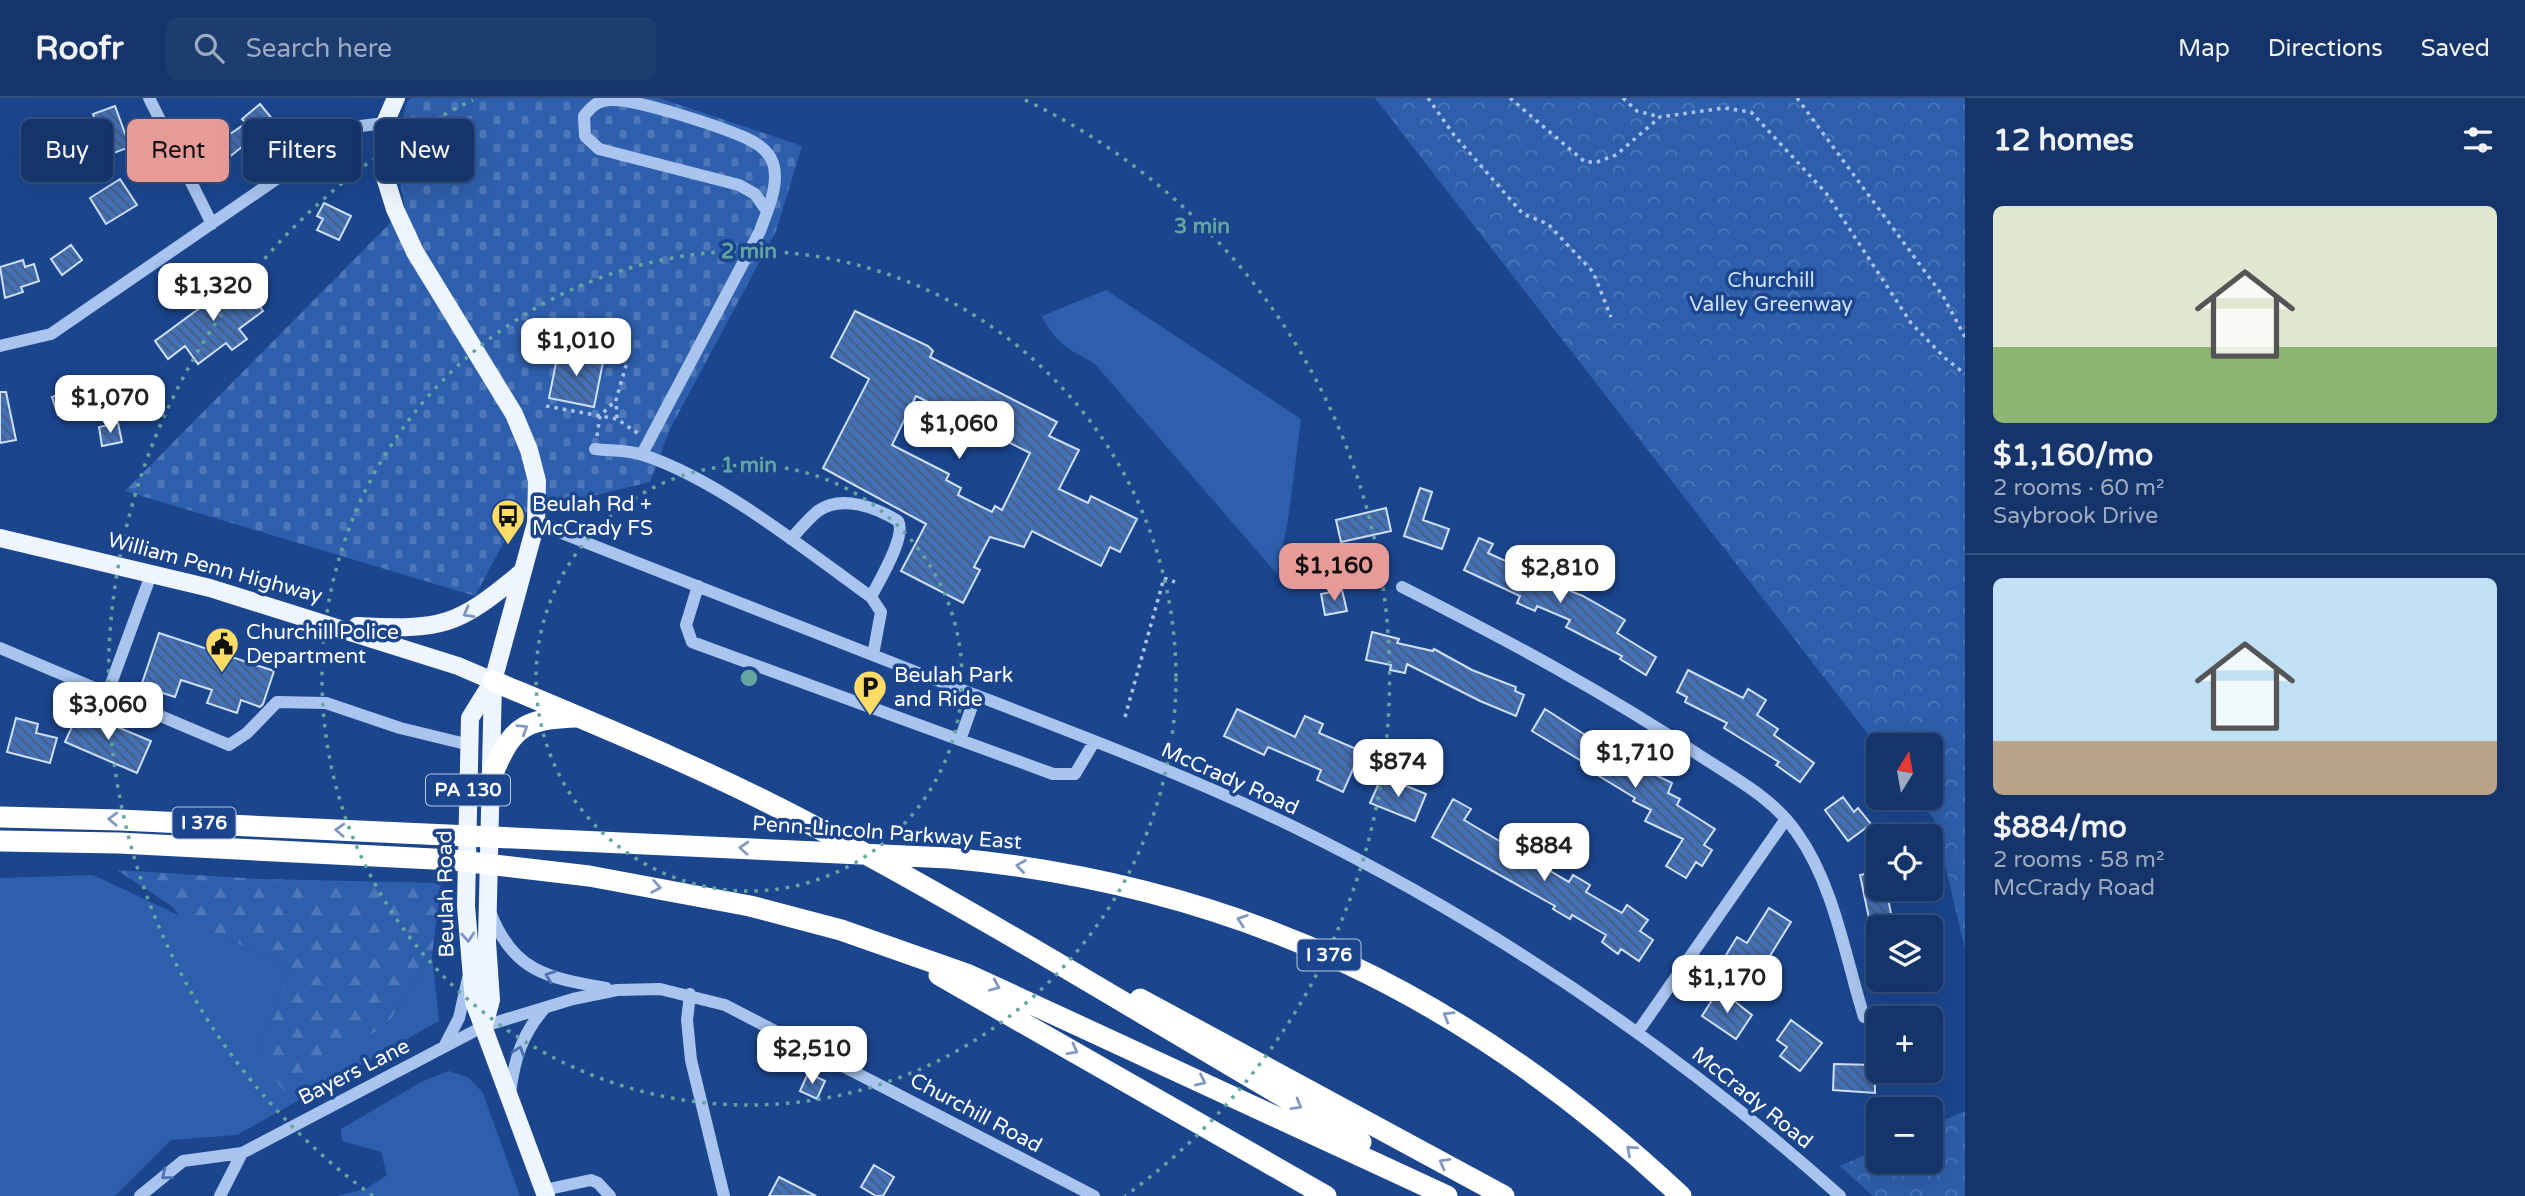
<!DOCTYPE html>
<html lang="en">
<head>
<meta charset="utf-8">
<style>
	:root { --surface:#14346a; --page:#1d3c70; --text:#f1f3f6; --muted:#9daac1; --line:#334f7e; --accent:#e69b98 }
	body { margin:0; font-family:"Varela Round",sans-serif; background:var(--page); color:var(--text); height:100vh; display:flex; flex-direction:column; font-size:26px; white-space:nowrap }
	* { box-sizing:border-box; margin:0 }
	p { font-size:23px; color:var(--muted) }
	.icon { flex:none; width:38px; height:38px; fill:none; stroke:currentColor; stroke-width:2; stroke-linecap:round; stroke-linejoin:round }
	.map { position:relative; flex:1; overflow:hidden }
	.details { display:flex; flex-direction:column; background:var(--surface); width:560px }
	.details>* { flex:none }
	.guide { position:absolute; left:21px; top:21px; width:665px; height:63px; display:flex; gap:14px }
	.needle { width:46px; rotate:11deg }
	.controls { position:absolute; left:1866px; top:635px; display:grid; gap:14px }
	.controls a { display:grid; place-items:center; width:77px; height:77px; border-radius:10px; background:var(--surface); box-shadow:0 7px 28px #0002,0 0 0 2px var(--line); font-size:35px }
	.price { position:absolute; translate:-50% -60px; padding:0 16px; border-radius:14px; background:#fff; color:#222; font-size:23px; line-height:46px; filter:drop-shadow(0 2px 4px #0008) }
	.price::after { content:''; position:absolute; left:50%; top:42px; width:21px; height:16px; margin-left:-10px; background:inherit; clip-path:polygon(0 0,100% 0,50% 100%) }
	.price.active { background:var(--accent); color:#111 }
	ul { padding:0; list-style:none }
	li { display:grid; align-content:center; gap:14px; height:371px; padding:0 28px }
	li+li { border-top:2px solid var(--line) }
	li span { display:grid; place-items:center; height:217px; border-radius:10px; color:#555 }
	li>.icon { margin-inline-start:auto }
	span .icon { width:126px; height:126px; fill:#fffc; stroke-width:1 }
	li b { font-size:30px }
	h2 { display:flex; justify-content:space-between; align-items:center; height:84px; padding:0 28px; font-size:30px }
	.chip { padding:0 24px; border-radius:10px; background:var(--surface); box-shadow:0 7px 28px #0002,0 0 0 2px var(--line); font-size:24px; line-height:63px }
	.chip.active { background:var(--accent); color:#111 }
	header { display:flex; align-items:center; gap:42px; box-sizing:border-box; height:98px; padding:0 35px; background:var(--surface); border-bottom:2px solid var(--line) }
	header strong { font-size:33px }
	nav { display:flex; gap:38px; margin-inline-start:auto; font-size:24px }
	.search { width:490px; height:63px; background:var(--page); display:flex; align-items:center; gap:18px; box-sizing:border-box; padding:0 24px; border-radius:10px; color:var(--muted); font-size:26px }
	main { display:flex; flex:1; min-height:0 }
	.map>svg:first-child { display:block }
	.grass { fill:#2e5fac }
	.forest { fill:url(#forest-firs) }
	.cemetery { fill:url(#cemetery-stones) }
	.park { fill:url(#park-crowns) }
	.building { fill:url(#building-back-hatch); stroke:#cfe0fa; stroke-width:2; fill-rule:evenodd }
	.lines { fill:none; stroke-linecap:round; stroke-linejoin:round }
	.path { stroke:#a9c4ee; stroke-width:3.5; stroke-dasharray:3.5 5; stroke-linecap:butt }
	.minor { stroke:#a9c4ee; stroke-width:12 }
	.major { stroke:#eff5ff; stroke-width:18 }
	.highway { stroke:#fff; stroke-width:21 }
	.oneway { stroke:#7a95c1 }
	.oneway2 { stroke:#8299c1 }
	.oneway3 { stroke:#4d72b0 }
	.ring { fill:none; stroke:#63a6a1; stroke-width:3.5; stroke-dasharray:3.5 7 }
	.labels { text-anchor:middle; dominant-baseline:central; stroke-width:7; stroke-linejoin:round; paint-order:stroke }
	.shield { fill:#1b468e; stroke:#bbc8dd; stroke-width:2 }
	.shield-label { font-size:19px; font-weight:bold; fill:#fff }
	.park-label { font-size:21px; fill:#cfe0fa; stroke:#1b468e }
	.poi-label { font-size:21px; fill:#fff; stroke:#1b468e; text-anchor:start }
	.street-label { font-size:21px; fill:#fff; stroke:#1b468e }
	.centre { fill:#63a6a1; stroke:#1b468e; stroke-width:3.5 }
	.ring-label { font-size:21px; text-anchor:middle; font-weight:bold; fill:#63a6a1; stroke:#1b468e; stroke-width:7; stroke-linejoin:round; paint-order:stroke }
</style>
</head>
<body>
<header>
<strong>Roofr</strong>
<div class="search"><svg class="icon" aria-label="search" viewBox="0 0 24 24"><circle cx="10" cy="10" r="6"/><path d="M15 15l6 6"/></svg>Search here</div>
<nav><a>Map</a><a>Directions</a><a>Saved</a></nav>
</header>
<main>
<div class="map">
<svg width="1965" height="1098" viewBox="0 0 1965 1098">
	<defs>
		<pattern id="forest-firs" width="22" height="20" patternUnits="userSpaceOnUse" patternTransform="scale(1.75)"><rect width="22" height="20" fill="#2e5fac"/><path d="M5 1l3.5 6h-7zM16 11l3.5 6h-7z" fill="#4d77b8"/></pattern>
		<pattern id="cemetery-stones" width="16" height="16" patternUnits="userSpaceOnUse" patternTransform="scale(1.75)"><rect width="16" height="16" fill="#2e5fac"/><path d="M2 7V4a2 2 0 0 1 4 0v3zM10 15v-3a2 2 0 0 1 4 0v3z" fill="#4d77b8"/></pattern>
		<pattern id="park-crowns" width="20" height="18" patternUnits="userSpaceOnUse" patternTransform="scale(1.75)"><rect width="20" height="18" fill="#2e5fac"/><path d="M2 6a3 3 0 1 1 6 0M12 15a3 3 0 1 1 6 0" fill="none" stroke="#4d77b8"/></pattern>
		<pattern id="building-back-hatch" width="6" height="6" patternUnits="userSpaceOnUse" patternTransform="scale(1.75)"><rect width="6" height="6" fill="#4470b6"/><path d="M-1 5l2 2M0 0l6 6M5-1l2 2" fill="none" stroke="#485c7c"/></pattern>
	</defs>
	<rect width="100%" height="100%" fill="#1b468e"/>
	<path class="grass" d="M1106,192L1301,321L1288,422L1277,476L1094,265C1068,251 1056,246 1042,218Z
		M93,777L289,869L258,956L388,925L432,858L439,923L237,1037L171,1042L115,1098H0V780Z
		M449,973L469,980L483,995L520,1098H337L366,1091L387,1077L381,1054L342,1043L341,1031L423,983Z"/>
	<path class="forest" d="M117,772L260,781L441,785L432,858L388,925L285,995L258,956L289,869L179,818L173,809Z"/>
	<path class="cemetery" d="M411,0H659L802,48L776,133L670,331L650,384L519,416L475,498L125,393L405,110L394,52L407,4Z"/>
	<path class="park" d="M1375,0H1965V851L1934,721L1917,700H1930V648L1878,649Z
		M1965,1013V1098H1873L1840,1068L1878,1051V1064H1930V1028Z"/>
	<path class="building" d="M260,6L274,23L212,73L201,56L246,25L242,21Z
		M115,8L130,49L108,57L93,16Z
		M120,81L137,107L106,126L90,100Z
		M324,105L351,118L339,142L317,132L323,121L317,118Z
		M71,147L82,162L62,177L51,161Z
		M23,162L25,169L34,166L39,183L21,189L23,194L5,200L0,169Z
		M237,177L263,213L239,231L247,241L232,252L226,245L198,266L185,248L168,261L155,243L201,209L198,205Z
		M855,213L928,248L933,253L930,259L1057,324L1049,338L1079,352L1059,391L1088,405L1091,398L1137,421L1120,454L1110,449L1101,468L1032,433L1024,449L990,439L974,469L980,472L963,505L901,473L926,426L823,370L869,281L831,259ZM916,298L1030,355L1002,412L995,408L992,414L958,397L961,390L946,382L949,376L892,347Z
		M559,250L604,259L594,309L549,300Z
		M85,287L91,305L58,317L52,299Z
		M0,294H6L16,342L0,345Z
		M118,325L122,344L102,348L99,329Z
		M1420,390L1432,394L1423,422L1449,431L1442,451L1404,438Z
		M1386,410L1391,433L1341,444L1336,422Z
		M1479,440L1493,446L1488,455L1508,464L1507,468L1583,498L1625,522L1617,535L1656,559L1646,577L1620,561L1622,558L1566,529L1570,522L1537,508L1535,513L1517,505L1520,498L1464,472Z
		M1342,492L1347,513L1325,517L1321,496Z
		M1372,534L1399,541L1397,545L1433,553L1434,551L1472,572L1516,589L1515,593L1524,597L1516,618L1480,603L1407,566L1405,575L1390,572L1391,567L1366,562Z
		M159,535L274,573L263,606L260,609L241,602L237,615L207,605L212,592L181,582L175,599L141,588Z
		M1688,572L1743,600L1748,591L1766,602L1757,617L1778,631L1774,637L1814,665L1800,684L1776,667L1779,664L1724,630L1727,625L1685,604L1687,599L1677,594Z
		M1237,611L1295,639L1305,618L1323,626L1319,635L1361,653L1343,694L1317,682L1321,672L1268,649L1264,657L1224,638Z
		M1545,611L1610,653L1613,649L1633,662L1632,665L1672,685L1668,695L1680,701L1677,707L1715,731L1704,747L1712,752L1702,768L1696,764L1686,780L1666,768L1683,741L1645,723L1651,712L1633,703L1635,700L1581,667L1583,664L1532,633Z
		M79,613L151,643L137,675L65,644Z
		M16,620L38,626L36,635L57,640L50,665L7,654Z
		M1382,678L1426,696L1415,723L1370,705Z
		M1843,699L1854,714L1858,710L1871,726L1848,743L1825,712Z
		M1453,701L1471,711L1464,722L1569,784L1573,777L1590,787L1586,794L1622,815L1627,807L1648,822L1640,833L1653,842L1639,863L1621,851L1618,856L1602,844L1606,837L1572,817L1570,821L1553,811L1555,808L1432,739Z
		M1878,773V791H1886L1894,830H1871L1860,777Z
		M1769,810L1791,824L1755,882L1723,862L1737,839L1747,845Z
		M1719,891L1752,917L1736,941L1702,918Z
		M1791,922L1822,945L1800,973L1780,958L1787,949L1777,942Z
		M1834,966L1875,967V995L1833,992Z
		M808,975L825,983L817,1001L800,993Z
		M874,1067L894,1079L883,1098H876L861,1089Z
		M779,1079L816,1098H769Z"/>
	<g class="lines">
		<path class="path" d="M1428,0L1454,37L1523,116L1548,126L1593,174L1611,219
			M1510,0L1585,64H1597L1616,57L1660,19L1724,10L1751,14L1826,95L1911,225L1945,260L1965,276
			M1623,0L1637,13L1660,19
			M1797,0L1943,198L1965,239
			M546,308L617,321L639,336
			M617,320L616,302L627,264
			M597,338L600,318L616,302
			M1125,619L1164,480L1175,484"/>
		<path class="minor" d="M149,0L212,126
			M0,248L51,236L352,29L385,25
			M595,351C610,353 629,352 643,357C718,381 807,453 871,499L881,514L873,557
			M642,356L760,133C767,113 780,87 773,65C769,53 757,45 746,40C721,29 635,0 610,2C597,3 592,8 584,18L585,38L599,51L739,87L755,96L767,113
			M536,425C672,478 807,532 944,585C1061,630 1180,674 1294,729C1492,826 1676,951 1840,1098
			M791,441C799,432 808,421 818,413C842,396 877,410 898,423C907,438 879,483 871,499
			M698,488L686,527L692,544L1053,676H1075L1094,644
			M1402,489C1505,541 1606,595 1702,659C1736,681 1774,701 1797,735C1834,787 1845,858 1864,919
			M0,550L229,647L247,635L277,604L326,605L400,630L470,647
			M108,594L152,474
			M960,642L976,597
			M491,816C514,875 550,880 606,890
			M690,896L687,922L691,962L724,1098
			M1637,935L1786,721
			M444,949L459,920L468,880
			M510,996C514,962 522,936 544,911
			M544,1092L591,1082L598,1085L610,1098
			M140,1098L183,1063L242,1055L484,928L573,901L617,892L660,891L725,907L1094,1098
			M220,1098L242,1055"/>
		<path class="major" d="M396,0L385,25L383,52L385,79L395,111L415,154L514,316L529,352L537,383L536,425L493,583L470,620L466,808L474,904L546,1098
			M0,440L210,490L458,568L493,583
			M357,528C443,532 456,529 522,474
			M484,928L491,902L487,844L493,583"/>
		<path class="highway" d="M493,583C605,630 718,676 825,734C1007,831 1182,941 1361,1044
			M491,680C511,631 521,621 575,619
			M0,719L120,722L949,760C1240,787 1469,899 1681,1098
			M0,743L119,745L453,762L589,778L750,808L841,832L969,877L1447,1098
			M939,877L1326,1098
			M1140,901L1504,1098"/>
	</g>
	<defs><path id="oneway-chevron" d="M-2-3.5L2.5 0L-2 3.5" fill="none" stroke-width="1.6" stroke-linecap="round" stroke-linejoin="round" transform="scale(1.75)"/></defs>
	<g class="oneway">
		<use href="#oneway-chevron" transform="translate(468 515) rotate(151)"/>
		<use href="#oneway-chevron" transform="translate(468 839) rotate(86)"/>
	</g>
	<g class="oneway2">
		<use href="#oneway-chevron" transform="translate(523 631) rotate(-32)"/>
		<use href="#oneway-chevron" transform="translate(113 721) rotate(-178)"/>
		<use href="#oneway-chevron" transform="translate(340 732) rotate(-177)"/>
		<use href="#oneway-chevron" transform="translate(744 750) rotate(-177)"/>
		<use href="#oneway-chevron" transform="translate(1021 768) rotate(-172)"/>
		<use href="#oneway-chevron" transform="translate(656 789) rotate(10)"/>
		<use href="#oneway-chevron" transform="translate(1242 822) rotate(-161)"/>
		<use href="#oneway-chevron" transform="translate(995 888) rotate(23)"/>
		<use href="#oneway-chevron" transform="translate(1448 918) rotate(-149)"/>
		<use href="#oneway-chevron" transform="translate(1073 952) rotate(29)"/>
		<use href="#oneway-chevron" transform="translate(1201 983) rotate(25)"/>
		<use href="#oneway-chevron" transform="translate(1297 1007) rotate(30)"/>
		<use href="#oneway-chevron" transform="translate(1631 1052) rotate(-138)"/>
		<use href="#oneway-chevron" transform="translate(1444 1065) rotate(-151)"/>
	</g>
	<g class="oneway3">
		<use href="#oneway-chevron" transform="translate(550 878) rotate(-160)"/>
		<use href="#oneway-chevron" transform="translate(519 953) rotate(-71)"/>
		<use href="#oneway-chevron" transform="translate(166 1077) rotate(141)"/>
	</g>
	<g class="ring">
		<circle cx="749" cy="580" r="213"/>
		<circle cx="749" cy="580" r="427"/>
		<path d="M373 1098A640 640 0 0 1 473 2M1025 2A640 640 0 0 1 1125 1098"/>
	</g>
	<defs>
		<g id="bus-pin" transform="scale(1.75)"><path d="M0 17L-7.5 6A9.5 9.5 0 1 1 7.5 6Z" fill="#ffdc66" stroke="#1b468e"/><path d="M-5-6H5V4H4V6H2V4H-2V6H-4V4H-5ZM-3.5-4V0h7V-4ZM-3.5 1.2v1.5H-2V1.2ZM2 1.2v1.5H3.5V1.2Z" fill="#111"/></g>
		<g id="civic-pin" transform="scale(1.75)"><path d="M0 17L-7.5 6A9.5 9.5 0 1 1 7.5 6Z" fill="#ffdc66" stroke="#1b468e"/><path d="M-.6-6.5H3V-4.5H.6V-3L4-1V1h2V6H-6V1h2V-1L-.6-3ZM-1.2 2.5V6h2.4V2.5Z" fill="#111"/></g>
		<g id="parking-pin" transform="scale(1.75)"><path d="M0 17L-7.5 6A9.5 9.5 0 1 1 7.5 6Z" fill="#ffdc66" stroke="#1b468e"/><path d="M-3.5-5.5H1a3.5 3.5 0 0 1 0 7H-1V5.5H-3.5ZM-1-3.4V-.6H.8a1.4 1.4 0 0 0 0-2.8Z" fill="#111"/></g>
	</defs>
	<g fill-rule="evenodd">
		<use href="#bus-pin" x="508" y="418"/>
		<use href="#civic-pin" x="222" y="546"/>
		<use href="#parking-pin" x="870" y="589"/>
	</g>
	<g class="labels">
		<g class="shield">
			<rect x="426" y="676.5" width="84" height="31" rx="5"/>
			<rect x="172.5" y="709.5" width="63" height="31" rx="5"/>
			<rect x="1297.5" y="841.5" width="63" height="31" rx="5"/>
		</g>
		<g class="shield-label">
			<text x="468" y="692">PA 130</text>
			<text x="204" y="725">I 376</text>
			<text x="1329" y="857">I 376</text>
		</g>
		<g class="park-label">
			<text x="1771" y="182">Churchill<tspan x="1771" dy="24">Valley Greenway</tspan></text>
		</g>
		<g class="poi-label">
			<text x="532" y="406">Beulah Rd +<tspan x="532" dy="24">McCrady FS</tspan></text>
			<text x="246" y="534">Churchill Police<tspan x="246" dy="24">Department</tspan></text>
			<text x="894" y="577">Beulah Park<tspan x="894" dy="24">and Ride</tspan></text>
		</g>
		<g class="street-label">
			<text transform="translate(215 470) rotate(15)">William Penn Highway</text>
			<text transform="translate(1230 681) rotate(24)">McCrady Road</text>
			<text transform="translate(887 735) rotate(4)">Penn-Lincoln Parkway East</text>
			<text transform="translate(446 796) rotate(-91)">Beulah Road</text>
			<text transform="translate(354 974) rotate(-27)">Bayers Lane</text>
			<text transform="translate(1752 1000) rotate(39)">McCrady Road</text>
			<text transform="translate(976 1015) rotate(28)">Churchill Road</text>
		</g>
	</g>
	<circle cx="749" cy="580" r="10" class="centre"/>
	<g class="ring-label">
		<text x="1202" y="135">3 min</text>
		<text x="749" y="160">2 min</text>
		<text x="749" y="374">1 min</text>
	</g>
</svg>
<div class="controls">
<a><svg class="needle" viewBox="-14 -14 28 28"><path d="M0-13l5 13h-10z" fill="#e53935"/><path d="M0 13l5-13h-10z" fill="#9daac1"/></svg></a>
<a><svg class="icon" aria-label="locate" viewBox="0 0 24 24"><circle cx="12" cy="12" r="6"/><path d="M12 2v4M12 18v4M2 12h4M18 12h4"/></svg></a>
<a><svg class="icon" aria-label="layers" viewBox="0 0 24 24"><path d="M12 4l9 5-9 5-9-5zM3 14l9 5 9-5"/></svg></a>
<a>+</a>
<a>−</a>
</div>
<b class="price" style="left:213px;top:225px">$1,320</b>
<b class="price" style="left:576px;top:280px">$1,010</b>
<b class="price" style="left:110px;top:337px">$1,070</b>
<b class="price" style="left:959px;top:363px">$1,060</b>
<b class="price active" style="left:1334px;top:505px">$1,160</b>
<b class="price" style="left:1560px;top:507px">$2,810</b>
<b class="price" style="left:108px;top:644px">$3,060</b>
<b class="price" style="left:1635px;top:692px">$1,710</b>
<b class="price" style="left:1398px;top:701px">$874</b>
<b class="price" style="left:1544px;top:785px">$884</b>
<b class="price" style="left:1727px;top:917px">$1,170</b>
<b class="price" style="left:812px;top:988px">$2,510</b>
<div class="guide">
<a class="chip">Buy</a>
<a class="chip active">Rent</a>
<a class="chip">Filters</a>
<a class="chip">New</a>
</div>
</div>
<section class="details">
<h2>12 homes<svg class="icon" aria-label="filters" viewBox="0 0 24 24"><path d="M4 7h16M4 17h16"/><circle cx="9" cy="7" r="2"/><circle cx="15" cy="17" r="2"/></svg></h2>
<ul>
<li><span style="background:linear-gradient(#dfe7d0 65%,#8fb573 0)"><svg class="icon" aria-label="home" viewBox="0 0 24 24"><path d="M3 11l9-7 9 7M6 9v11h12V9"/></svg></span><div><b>$1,160/mo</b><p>2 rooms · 60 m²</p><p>Saybrook Drive</p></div></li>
<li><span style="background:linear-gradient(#bfe0f5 75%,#b9a48a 0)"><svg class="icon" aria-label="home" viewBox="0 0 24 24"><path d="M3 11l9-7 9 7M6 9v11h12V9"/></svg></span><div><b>$884/mo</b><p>2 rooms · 58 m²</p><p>McCrady Road</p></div></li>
</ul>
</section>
</main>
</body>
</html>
